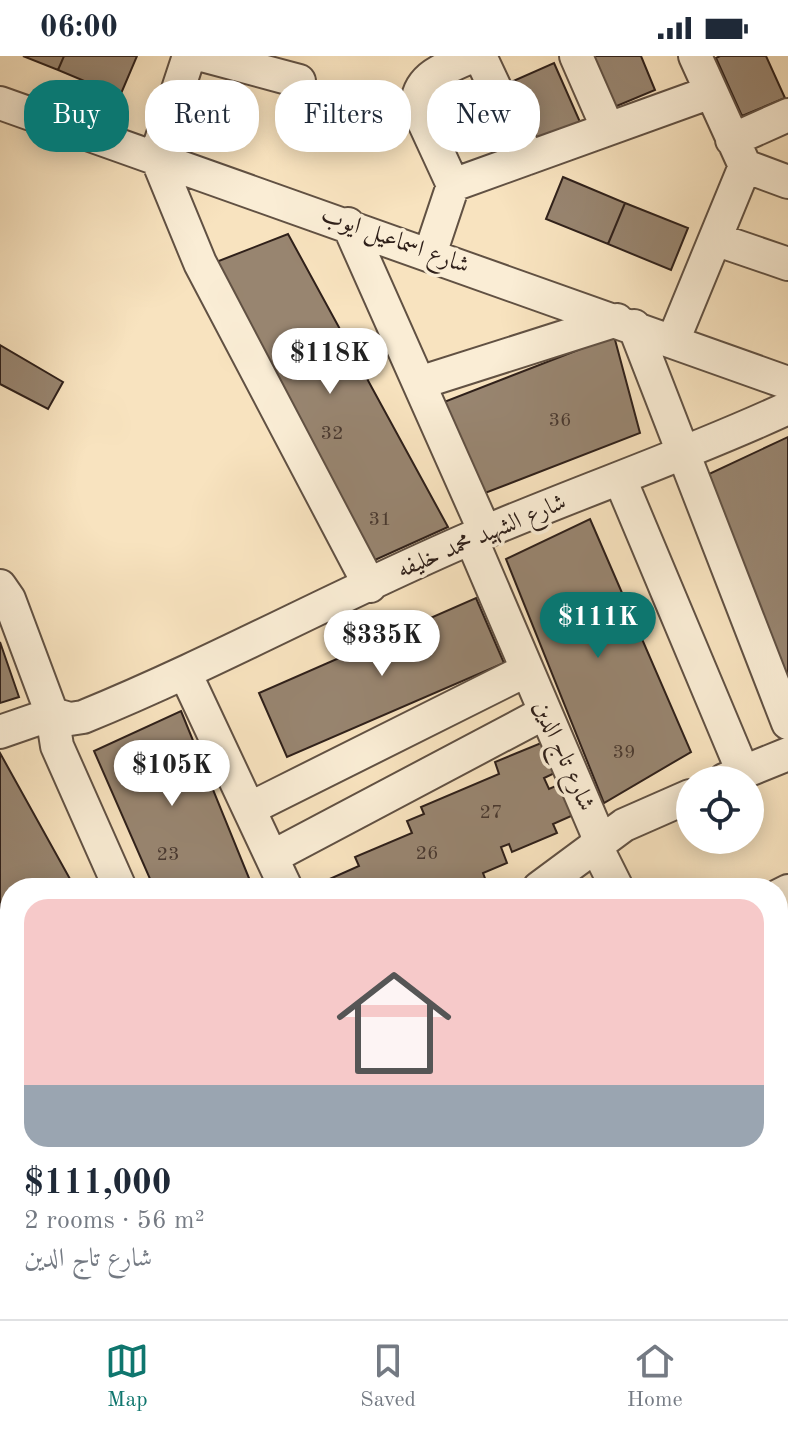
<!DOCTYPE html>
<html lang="en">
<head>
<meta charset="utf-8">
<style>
	:root { --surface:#fff; --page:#f2f2f3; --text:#1f2937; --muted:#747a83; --line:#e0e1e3; --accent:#0f766e }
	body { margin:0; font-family:"Old Standard TT",Amiri,serif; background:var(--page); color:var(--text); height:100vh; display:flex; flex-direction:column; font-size:30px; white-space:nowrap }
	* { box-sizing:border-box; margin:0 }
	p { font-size:26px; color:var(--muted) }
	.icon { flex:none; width:44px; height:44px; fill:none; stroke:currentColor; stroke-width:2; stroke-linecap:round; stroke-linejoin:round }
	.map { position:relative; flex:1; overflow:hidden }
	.side { position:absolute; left:0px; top:822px; width:788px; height:442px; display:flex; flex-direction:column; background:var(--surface); border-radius:32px 32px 0 0; box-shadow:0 4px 20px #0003 }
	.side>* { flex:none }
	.top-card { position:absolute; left:24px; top:24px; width:740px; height:72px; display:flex; gap:16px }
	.tools { position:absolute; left:676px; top:710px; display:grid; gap:16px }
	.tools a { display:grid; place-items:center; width:88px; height:88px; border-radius:50%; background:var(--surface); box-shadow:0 4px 20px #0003; font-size:40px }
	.price { position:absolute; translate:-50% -68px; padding:0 18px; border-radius:28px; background:#fff; color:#222; font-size:26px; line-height:52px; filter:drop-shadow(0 2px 4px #0008) }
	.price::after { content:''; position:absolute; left:50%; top:48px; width:24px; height:18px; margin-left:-12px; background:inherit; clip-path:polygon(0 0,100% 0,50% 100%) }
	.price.on { background:var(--accent); color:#fff }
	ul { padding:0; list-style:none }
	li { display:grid; align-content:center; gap:16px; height:424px; padding:0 24px }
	li span { display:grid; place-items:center; height:248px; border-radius:24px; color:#555 }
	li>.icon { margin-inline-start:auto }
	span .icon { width:144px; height:144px; fill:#fffc; stroke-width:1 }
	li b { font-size:34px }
	.tag { padding:0 28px; border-radius:32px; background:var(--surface); box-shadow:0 4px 20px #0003; font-size:28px; line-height:72px }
	.tag.on { background:var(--accent); color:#fff }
	.status { display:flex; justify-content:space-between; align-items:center; height:56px; padding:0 40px; background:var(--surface); direction:ltr }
	.status svg { height:22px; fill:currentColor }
	.tabs { display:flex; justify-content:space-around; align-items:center; height:112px; border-top:2px solid var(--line); background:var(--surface); font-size:22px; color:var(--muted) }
	.tabs a { display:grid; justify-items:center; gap:4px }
	.tabs .on { color:var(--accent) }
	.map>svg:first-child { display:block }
	.building { fill:#988570; stroke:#2f201a; stroke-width:2 }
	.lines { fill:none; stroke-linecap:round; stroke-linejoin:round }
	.minor-casing { stroke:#615143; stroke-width:36 }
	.minor { stroke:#faedd5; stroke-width:32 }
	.labels { text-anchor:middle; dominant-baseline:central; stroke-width:7; stroke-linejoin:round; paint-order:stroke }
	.number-label { font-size:20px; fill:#493930 }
	.street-label { font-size:24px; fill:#2f201a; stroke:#faedd5 }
</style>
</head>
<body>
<div class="status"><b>06:00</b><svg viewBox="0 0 49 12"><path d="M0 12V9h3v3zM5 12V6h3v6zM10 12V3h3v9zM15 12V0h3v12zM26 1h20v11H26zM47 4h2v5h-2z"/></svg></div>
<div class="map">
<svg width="788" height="1263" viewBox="0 0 788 1263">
	<rect width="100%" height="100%" fill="#f8e3bf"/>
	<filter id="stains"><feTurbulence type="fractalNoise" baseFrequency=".0025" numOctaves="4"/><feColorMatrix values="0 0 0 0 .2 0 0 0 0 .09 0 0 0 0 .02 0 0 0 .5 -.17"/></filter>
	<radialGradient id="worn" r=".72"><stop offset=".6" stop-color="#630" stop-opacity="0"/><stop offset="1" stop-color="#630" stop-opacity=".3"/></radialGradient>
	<path class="building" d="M23,0H64L58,14Z
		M64,0H137L120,40L58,14Z
		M590,0H641L655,34L612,52Z
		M720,0H766L785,42L742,60L716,2Z
		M554,7L580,66L537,85L511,26Z
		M563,121L625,147L608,188L546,163Z
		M625,147L688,172L671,214L608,188Z
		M288,178L448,471L375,504L211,208Z
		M614,280L640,377L485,437L444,346Z
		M0,289L63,326L48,353L0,328Z
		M788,381V628L709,418Z
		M590,463L691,696L604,747L506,503Z
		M476,542L504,607L287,701L259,637Z
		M0,586L19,641L0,647Z
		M181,655L253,832H154L94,695Z
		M546,685L559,715L544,722L549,733L565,726L578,757L553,768L557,777L512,796L509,788L501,791L507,807L483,817L486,825L470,832H328L325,825L359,810L355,801L412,777L407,765L424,758L421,751L499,718L495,706Z
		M0,697L75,832H10V878L0,882Z
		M788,861V1128L778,1101V865Z
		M0,1156L10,1175V1183L0,1187Z
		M778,1249L785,1263H682L678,1254H778Z
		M215,1254H274L278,1263H197Z
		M325,1254H459L443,1263H329Z"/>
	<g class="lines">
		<g class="minor-casing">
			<path id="minor" d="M189,0L156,100L200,207L370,530
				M206,0L299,25
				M480,0L528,102
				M576,0L608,73
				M695,0L745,110L788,126
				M0,47L788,327
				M732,84L788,59
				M453,129L711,36
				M348,168L485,476
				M715,183L788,208
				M430,198L453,129L417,51C417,19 447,12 472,0
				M634,270L788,667
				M673,285L745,110
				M419,327L617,264
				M620,423L743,716
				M471,482L600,784
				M0,530L9,543L52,658L57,690L120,832
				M186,619L286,832
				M0,676L52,658L70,663L83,661C220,605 349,533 485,476C586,433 689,398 788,352
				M724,724L788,698
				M249,753L527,614
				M595,788L617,832
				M272,801L544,657
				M539,832L624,769L690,740
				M778,840L788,835
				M0,900L10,896
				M0,1034L10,1057
				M778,1153L788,1176
				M0,1207L10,1203
				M303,1254L307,1263
				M654,1254L658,1263
				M76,1263L94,1254
				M160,1263L176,1254
				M498,1263L516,1254
				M582,1263L601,1254"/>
		</g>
		<use href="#minor" class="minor"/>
	</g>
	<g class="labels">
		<g class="number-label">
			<text x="560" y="365">36</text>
			<text x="332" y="378">32</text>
			<text x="380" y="464">31</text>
			<text x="624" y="697">39</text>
			<text x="491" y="757">27</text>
			<text x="427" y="798">26</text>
			<text x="168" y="799">23</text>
		</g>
		<g class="street-label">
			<text transform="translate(395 185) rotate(20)">شارع اسماعيل ايوب</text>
			<text transform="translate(482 481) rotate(-23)">شارع الشهيد محمد خليفه</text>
			<text transform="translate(563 700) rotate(66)">شارع تاج الدين</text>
		</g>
	</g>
	<rect width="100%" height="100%" filter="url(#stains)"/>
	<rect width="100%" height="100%" fill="url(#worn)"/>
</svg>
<div class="tools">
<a><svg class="icon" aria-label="locate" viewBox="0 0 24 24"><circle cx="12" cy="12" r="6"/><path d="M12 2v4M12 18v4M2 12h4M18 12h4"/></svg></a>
</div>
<b class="price" style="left:330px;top:340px">$118K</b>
<b class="price on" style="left:598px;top:604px">$111K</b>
<b class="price" style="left:382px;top:622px">$335K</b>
<b class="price" style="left:172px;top:752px">$105K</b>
<div class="top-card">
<a class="tag on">Buy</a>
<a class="tag">Rent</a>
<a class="tag">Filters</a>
<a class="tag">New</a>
</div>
<section class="side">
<ul>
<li><span style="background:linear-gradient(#f6c9c9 75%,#9aa5b1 0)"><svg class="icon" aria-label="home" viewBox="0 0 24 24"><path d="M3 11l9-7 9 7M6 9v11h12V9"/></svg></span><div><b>$111,000</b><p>2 rooms · 56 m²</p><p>شارع تاج الدين</p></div></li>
</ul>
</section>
</div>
<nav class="tabs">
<a class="on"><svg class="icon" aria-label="map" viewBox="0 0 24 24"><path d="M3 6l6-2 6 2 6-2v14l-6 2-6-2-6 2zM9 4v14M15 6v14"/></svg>Map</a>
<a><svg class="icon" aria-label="saved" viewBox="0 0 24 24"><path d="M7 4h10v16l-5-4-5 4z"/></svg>Saved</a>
<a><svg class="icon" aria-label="home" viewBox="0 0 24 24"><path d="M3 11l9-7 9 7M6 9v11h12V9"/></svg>Home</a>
</nav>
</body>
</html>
